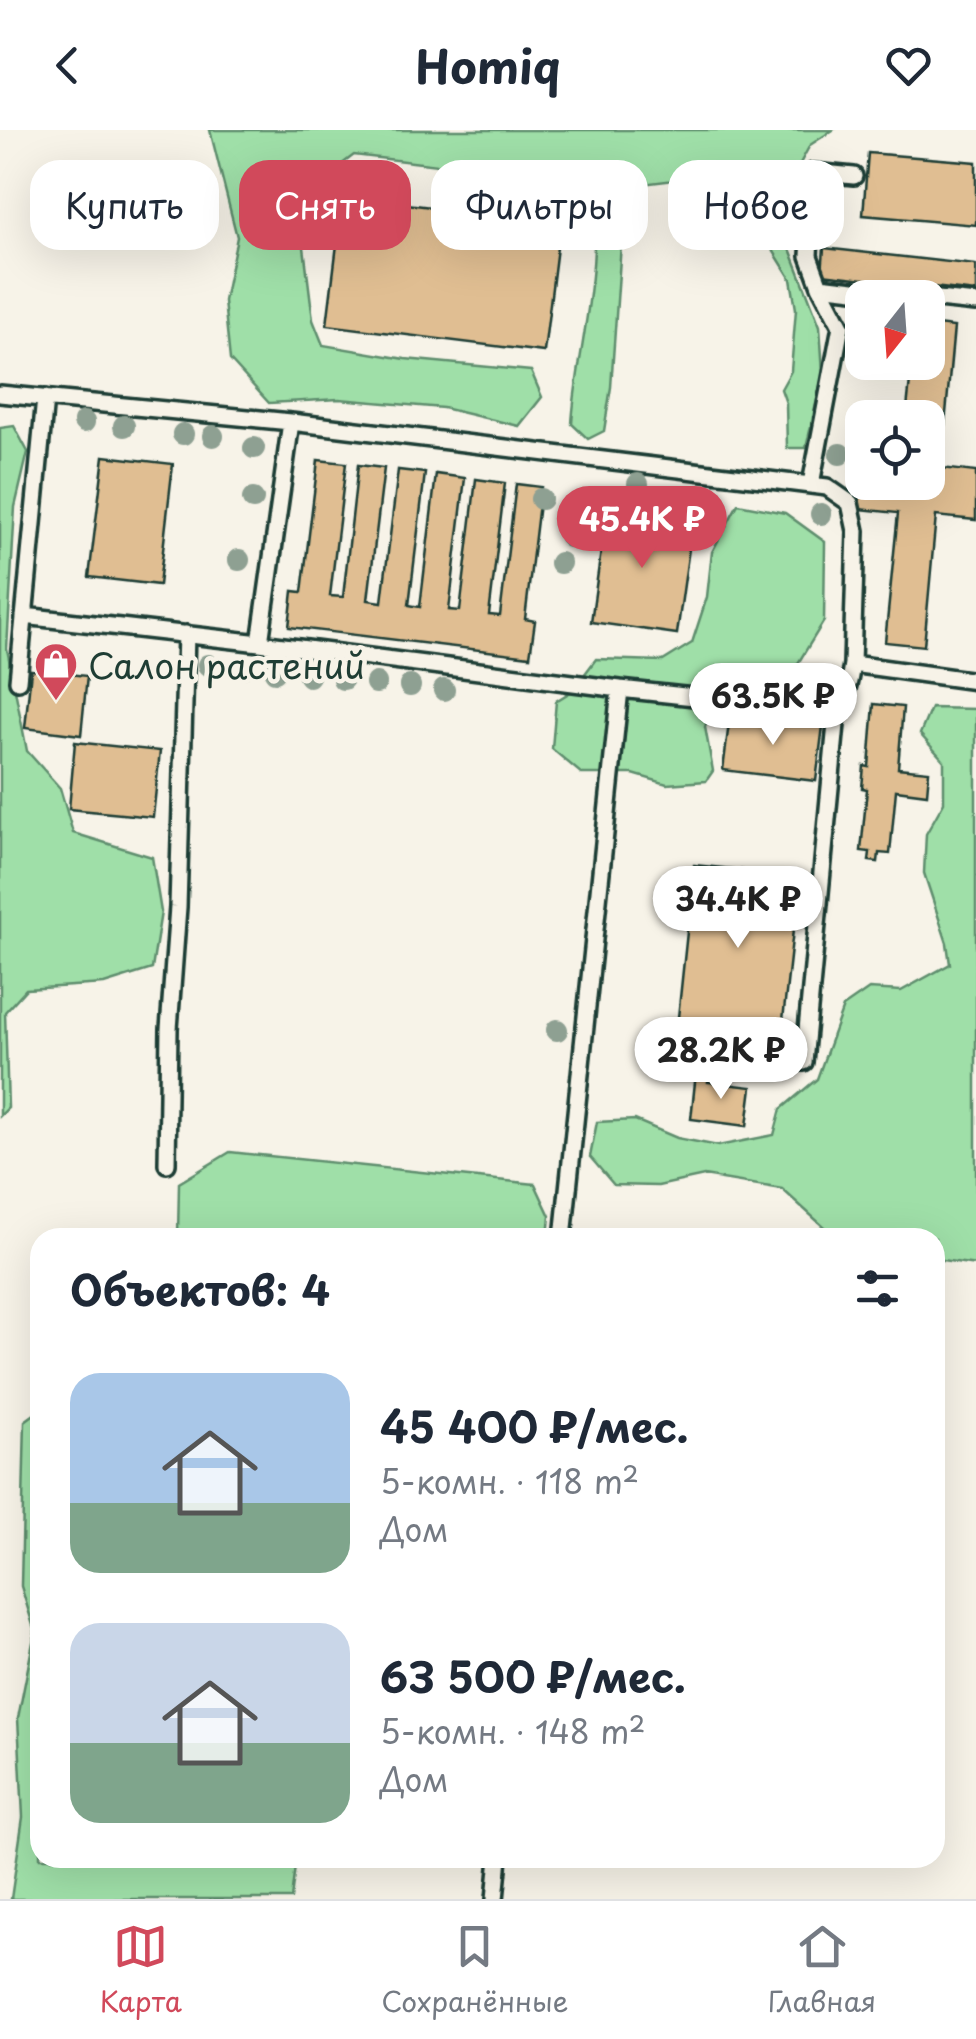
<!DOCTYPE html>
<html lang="ru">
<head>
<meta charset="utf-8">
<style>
	:root { --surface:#fff; --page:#f2f2f3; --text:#1f2937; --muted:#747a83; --line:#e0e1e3; --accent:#d1495b }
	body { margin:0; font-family:"Playpen Sans",sans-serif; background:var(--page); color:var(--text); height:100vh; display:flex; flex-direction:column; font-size:38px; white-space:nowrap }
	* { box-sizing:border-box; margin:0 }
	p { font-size:32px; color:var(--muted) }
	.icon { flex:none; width:55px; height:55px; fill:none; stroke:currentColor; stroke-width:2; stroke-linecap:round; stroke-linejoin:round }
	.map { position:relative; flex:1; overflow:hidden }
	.drawer { position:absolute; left:30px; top:1098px; width:915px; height:640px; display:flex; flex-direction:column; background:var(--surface); border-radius:30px; box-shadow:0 10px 40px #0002 }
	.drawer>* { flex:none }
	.banner { position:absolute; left:30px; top:30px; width:918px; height:90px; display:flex; gap:20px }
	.needle { width:65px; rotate:197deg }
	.fabs { position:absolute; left:845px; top:150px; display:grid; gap:20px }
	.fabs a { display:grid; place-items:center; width:100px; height:100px; border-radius:20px; background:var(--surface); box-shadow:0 10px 40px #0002; font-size:50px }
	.price { position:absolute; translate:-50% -85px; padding:0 22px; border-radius:35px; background:#fff; color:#222; font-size:32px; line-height:65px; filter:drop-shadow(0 2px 5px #0008) }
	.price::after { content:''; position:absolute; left:50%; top:60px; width:30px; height:22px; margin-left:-15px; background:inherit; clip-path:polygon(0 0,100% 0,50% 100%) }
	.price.on { background:var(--accent); color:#fff }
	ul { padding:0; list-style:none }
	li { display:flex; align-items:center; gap:30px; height:250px; padding:0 40px }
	li span { display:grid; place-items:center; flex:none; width:280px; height:200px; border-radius:30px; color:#555 }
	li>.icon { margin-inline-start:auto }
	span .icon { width:120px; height:120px; fill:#fffc; stroke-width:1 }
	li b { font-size:42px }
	h2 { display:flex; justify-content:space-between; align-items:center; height:120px; padding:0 40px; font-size:42px }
	.tag { padding:0 35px; border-radius:30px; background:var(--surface); box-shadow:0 10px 40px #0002; font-size:35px; line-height:90px }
	.tag.on { background:var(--accent); color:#fff }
	header { display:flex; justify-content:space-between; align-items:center; height:130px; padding:0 40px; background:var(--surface); font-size:45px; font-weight:700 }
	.tab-bar { display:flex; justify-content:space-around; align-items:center; height:140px; border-top:2px solid var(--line); background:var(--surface); font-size:28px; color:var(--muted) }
	.tab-bar a { display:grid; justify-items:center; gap:5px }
	.tab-bar .on { color:var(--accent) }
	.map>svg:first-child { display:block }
	.green { fill:#9fdfa8; stroke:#5f8e6e; stroke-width:2.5 }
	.building { fill:#e0be92; stroke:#1f3d34; stroke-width:2.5 }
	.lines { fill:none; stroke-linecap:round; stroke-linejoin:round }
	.lane-casing { stroke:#1f3d34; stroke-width:22 }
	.lane { stroke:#f7f3e8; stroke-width:15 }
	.tree { fill:#8ea092 }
	.labels { text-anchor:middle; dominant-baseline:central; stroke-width:9; stroke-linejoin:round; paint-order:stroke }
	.poi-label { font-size:35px; fill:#1f3d34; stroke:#f7f3e8; text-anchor:start }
</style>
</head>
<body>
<header><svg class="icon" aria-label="back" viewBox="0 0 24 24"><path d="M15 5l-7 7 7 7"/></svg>Homiq<svg class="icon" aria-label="heart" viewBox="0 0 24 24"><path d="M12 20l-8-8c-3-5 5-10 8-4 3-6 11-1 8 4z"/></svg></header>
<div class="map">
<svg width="976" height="1769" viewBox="0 0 976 1769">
	<rect width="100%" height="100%" fill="#f7f3e8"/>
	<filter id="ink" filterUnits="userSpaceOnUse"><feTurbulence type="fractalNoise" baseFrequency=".01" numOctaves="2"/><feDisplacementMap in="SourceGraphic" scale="20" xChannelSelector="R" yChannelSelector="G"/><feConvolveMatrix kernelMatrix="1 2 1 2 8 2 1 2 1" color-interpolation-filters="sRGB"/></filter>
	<g filter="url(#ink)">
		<path class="green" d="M210,0H833L810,15L775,80L820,196L823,243L806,318H787L786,273L781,259L791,241L796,179L791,149L745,75L683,49L625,56L611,257L604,301L588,309L572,294C576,219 614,106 580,38L471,39L354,25L325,47L304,117L313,190L323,215L405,229L531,241L542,267L519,296L443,278L339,269L269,273L230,230L224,171L237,107Z
			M14,296L28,322L15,377L7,519L27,621L60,658L73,703L152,727L161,782L152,839L104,854L26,859L5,882L8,978L0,986V298Z
			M738,374L785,383L825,412L824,491L797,535L752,547L718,560L705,597L713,641L706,651L667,654L633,644H582L552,619L556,571L572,561L596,529L663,531L692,513L707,467L712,422Z
			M931,578L976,579V1135L935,1129V1108L835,1107L782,1059L704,1046L658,1056L614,1055L590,1027L597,992L635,990L677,1008L718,1016L774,1005L781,979L817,949L843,877L869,859L901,861L950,834L947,813L924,743L926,704L944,672V631L920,604Z
			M230,1022L535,1054L550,1086L548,1107H178L179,1053Z
			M40,1280V1728H296L291,1769H11L23,1687L18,1588L35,1502L21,1456L25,1291Z"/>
		<path class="building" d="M868,23L976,32V95L863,85Z
			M343,66L560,93L544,222L327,195Z
			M824,118L976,135V162L822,144Z
			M928,194L954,197L941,338L976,342V390L936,386L924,516L885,512L898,383L859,379L862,340V352H928V288H906L912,232H928Z
			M104,326L173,334L159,455L89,447Z
			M318,330L346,333L330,466L343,467L358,335L384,338L368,470L382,472L398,340L425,343L409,475L420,477L436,344L465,348L449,480L460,481L476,349L505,353L489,485L500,486L516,354L541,357L525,489L535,491L530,526L289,497L293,461L302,462Z
			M607,378L693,390L677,504L591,492Z
			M31,540L87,546L81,605L25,598Z
			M874,574L903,577L898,638L929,641L927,664L896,660L890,724L879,723L878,732L869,731L870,722L861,721L867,659L862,658L864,636L869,637Z
			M730,585L823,596L816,651L723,640Z
			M75,612L160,621L153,687L69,679Z
			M694,735L799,746L781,908L677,897Z
			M696,943L709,945L708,952L752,957L747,996L691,989Z"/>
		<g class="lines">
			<g class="lane-casing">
				<path id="lane" d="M820,156L809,126L813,42L854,46
					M928,168L976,173
					M0,264L291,292L827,357L850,373L856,401L852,534
					M811,354L841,196L820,156L922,168
					M24,486L260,513L291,292
					M260,513L620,559
					M18,551L45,268
					M676,920L804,932L838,573
					M167,1034L169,899L178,777L186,504
					M563,1108L620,559L814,580C846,571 847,566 852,534L976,551
					M495,1769L499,1728"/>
			</g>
			<use href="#lane" class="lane"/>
		</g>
		<g class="tree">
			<circle cx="84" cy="292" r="11"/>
			<circle cx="124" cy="296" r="11"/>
			<circle cx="183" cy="304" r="11"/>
			<circle cx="213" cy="306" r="11"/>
			<circle cx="254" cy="318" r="11"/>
			<circle cx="840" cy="324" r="11"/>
			<circle cx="638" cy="354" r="11"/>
			<circle cx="253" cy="369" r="11"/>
			<circle cx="541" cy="369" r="11"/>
			<circle cx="673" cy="371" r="11"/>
			<circle cx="821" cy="384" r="11"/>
			<circle cx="570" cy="407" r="11"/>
			<circle cx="239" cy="430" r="11"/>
			<circle cx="560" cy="433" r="11"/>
			<circle cx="208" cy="535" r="11"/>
			<circle cx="242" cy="538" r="11"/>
			<circle cx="275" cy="542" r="11"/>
			<circle cx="309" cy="546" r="11"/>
			<circle cx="343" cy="549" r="11"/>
			<circle cx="376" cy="553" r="11"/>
			<circle cx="410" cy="556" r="11"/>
			<circle cx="444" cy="560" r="11"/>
			<circle cx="557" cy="900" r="11"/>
		</g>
	</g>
	<defs>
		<g id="shop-pin" transform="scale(2.25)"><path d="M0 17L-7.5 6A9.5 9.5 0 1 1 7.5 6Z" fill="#d1495b" stroke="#f7f3e8"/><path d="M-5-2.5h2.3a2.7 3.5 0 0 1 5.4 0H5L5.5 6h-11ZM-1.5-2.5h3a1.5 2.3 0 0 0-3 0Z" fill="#fff"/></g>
	</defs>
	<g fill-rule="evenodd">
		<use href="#shop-pin" x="56" y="534"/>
	</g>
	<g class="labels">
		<g class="poi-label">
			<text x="88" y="534">Салон растений</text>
		</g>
	</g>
</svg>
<div class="fabs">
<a><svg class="needle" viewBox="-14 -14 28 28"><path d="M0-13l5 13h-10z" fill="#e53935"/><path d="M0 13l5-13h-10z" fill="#747a83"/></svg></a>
<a><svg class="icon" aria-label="locate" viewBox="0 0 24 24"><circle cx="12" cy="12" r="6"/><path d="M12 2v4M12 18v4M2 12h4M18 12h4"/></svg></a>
</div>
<b class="price on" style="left:642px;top:441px">45.4K ₽</b>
<b class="price" style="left:773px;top:618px">63.5K ₽</b>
<b class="price" style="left:738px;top:821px">34.4K ₽</b>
<b class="price" style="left:721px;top:972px">28.2K ₽</b>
<div class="banner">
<a class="tag">Купить</a>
<a class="tag on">Снять</a>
<a class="tag">Фильтры</a>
<a class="tag">Новое</a>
</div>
<section class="drawer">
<h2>Объектов: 4<svg class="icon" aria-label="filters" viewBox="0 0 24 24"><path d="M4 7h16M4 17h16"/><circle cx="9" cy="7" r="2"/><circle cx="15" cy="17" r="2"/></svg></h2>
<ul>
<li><span style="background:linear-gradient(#a9c7e8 65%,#7fa58c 0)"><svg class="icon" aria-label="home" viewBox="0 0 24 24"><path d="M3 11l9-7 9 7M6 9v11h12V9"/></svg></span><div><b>45 400 ₽/мес.</b><p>5-комн. · 118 m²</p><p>Дом</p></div></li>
<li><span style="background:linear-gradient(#c9d6e8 60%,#7fa58c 0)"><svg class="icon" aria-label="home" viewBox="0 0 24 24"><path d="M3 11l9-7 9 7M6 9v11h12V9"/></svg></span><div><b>63 500 ₽/мес.</b><p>5-комн. · 148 m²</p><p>Дом</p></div></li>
</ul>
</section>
</div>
<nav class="tab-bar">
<a class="on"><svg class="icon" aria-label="map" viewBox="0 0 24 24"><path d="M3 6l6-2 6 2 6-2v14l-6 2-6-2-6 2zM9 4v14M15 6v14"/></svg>Карта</a>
<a><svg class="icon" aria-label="saved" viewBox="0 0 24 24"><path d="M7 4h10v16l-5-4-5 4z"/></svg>Сохранённые</a>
<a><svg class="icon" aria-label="home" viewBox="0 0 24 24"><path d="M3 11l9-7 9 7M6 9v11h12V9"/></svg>Главная</a>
</nav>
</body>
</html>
